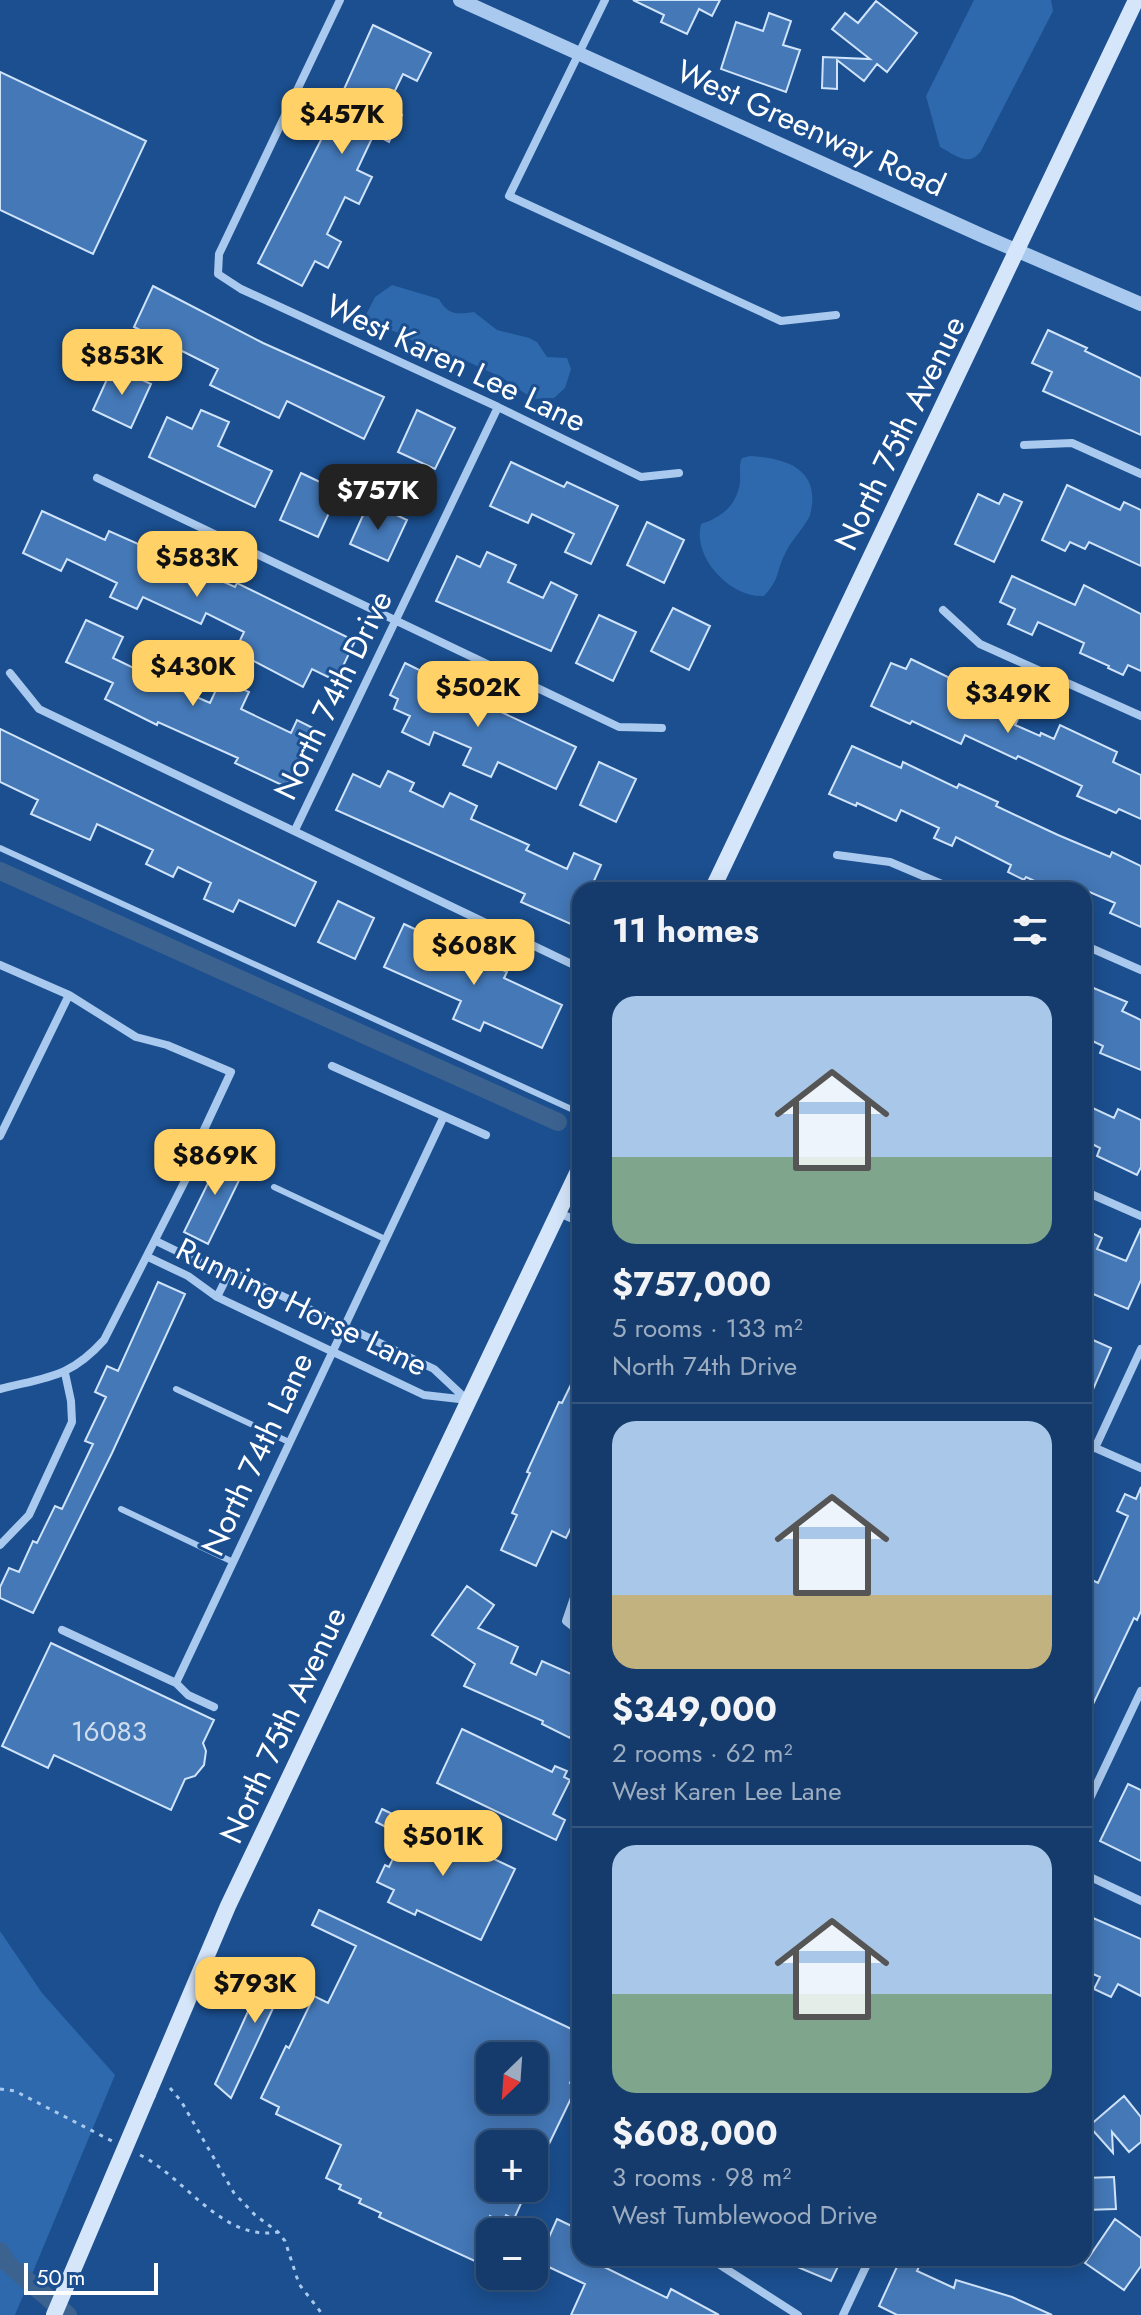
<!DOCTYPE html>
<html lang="en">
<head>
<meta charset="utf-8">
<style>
	:root { --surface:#143b6b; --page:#1d4271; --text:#f1f3f6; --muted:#9dadc1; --line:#33557e; --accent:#ffd166 }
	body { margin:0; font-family:Jost,sans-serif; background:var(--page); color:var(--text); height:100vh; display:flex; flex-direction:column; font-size:30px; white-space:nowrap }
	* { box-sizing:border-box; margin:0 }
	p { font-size:26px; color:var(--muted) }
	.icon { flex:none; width:44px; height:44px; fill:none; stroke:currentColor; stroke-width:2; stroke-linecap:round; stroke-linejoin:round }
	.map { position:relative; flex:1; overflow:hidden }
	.sheet { position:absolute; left:572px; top:882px; width:520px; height:1384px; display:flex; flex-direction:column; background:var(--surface); border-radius:24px; box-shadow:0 4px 20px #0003,0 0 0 2px var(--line) }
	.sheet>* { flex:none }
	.needle { width:52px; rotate:205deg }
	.controls { position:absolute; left:476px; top:2042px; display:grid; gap:16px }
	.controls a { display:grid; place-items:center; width:72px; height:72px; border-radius:16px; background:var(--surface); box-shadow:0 4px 20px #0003,0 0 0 2px var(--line); font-size:40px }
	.scale { position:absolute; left:24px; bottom:20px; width:134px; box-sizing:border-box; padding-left:8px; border:4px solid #fff; border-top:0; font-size:22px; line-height:28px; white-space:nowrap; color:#fff; -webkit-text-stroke:6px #1b4f8f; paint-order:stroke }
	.price { position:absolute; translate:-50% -68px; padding:0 18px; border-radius:16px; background:var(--accent); color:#111; font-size:26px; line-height:52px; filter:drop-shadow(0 2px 4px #0008) }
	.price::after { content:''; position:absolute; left:50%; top:48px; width:24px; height:18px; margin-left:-12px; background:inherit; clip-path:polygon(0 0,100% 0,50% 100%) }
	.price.active { background:#222; color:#fff }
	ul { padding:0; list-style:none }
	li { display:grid; align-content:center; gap:16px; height:424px; padding:0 40px }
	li+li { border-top:2px solid var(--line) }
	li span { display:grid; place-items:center; height:248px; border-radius:24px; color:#555 }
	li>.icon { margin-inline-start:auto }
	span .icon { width:144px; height:144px; fill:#fffc; stroke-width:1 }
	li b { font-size:34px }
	h2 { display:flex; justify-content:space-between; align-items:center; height:96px; padding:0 40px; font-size:34px }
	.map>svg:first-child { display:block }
	.green { fill:#2e69ad }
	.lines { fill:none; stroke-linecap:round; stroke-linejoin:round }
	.canal { stroke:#3c6290; stroke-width:18 }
	.building { fill:#4478b7; stroke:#cfe3fa; stroke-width:2; fill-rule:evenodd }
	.path { stroke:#a9c9ee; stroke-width:3; stroke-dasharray:4 6; stroke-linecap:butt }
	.service { stroke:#a9c9ee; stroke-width:6 }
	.minor { stroke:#a9c9ee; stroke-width:8 }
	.tertiary { stroke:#a9c9ee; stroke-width:14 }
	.secondary { stroke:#d6e6fa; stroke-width:16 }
	.secondary-bridge { stroke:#d6e6fa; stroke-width:16 }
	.labels { text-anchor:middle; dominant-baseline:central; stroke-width:6; stroke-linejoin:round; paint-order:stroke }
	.number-label { font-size:28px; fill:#d0dded }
	.street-label { font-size:32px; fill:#fff; stroke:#1b4f8f }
</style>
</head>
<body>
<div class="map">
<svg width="1141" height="2315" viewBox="0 0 1141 2315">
	<rect width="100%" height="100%" fill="#1b4f8f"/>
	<path class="green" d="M974,0H1051L1053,11L981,151C969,168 955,155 940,147L926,96Z
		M392,285L439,299C448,316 458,314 474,312L497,330L529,338L537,342L547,357L567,358L571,369L565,388L554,398L533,399L503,378L462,359L429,353L404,335L369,322L366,315L375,297Z
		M750,456C786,458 822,469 810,515C807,524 791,541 786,552C776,570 781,578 764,596C730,598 692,557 701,524C722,517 736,506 740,483C741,474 738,466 742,458Z
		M0,1931L42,1993L115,2075L15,2315H0Z"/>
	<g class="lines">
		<path class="canal" d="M0,871L558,1122
			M0,2251L7,2263L68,2315"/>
	</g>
	<path class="building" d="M633,0H720L712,16L699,9L687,34L661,22L664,15Z
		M876,1L917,33L887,72L877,64L864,81L837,60V89L822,88L823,57L870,59L832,29L845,13L858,23Z
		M769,13L791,21L783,45L800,50L786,92L721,69L736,22L763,31Z
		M373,25L431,53L417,81L403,74L387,107L402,115L389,142L374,134L357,170L372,177L359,204L345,197L327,234L341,242L328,268L315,261L302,286L258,263L322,138Z
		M0,72L146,141L93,254L0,210Z
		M153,286L263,343L384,397L364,439L287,401L279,418L210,385L218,369L134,327Z
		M1048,330L1087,348L1085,351L1141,378V435L1043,391L1052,372L1032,363Z
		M113,366L151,384L131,428L93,410Z
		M201,410L229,422L218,446L272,471L255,507L149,457L167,417L192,429Z
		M417,410L455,428L435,469L398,452Z
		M511,462L564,487L567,482L618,506L591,564L565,552L574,534L532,514L528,523L490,506Z
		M301,473L339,491L318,537L280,520Z
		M1067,485L1120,510L1124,502L1141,510V566L1089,542L1085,549L1070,542L1065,551L1042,540Z
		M978,494L999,504L1004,494L1022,502L994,562L955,544Z
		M369,502L407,520L388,561L350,544Z
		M42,511L105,540L109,531L235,587L237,583L355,641L336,681L312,669L303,687L235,651L244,632L206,613L201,624L143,597L137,609L110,597L117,583L67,559L61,571L23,553Z
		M647,522L684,540L664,583L627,565Z
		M487,552L516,565L508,582L543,598L551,582L577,595L551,651L436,601L457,556L480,567Z
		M1012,576L1075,605L1084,585L1141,614V671L1128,665L1123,675L1108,668L1109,666L1080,653L1084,643L1038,622L1032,635L1008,624L1015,609L1000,602Z
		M673,608L710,626L689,670L651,651Z
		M599,615L636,632L613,681L576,663Z
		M86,620L123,637L113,658L148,675L156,659L184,672L176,688L210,703L221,679L249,692L241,709L291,733L297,720L315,729L286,787L235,763L238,758L158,722L157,725L105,699L113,683L66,662Z
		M911,659L958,682L954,692L992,710L996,701L1021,713L1015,725L1040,736L1041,733L1054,739L1060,725L1117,752L1113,762L1141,775V819L1119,809L1116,813L1077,796L1082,786L1018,756L1016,759L965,735L961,744L912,721L910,724L871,706L891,663L906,669Z
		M405,663L456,688L454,690L576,747L556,789L498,762L491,777L463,765L471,748L434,732L429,745L402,732L410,716L394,709L398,699L390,695Z
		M0,729L316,882L295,926L239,900L233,912L204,899L211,883L178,867L173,877L146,864L153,850L97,824L90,840L31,814L38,800L0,782Z
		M852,746L901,768L903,762L957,788L959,784L998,802L996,806L1058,835L1110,857L1112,852L1141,866V927L1110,913L1115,903L1085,890H1054L1026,877L1024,880L1008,872L1011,865L956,837L952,846L934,838L939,828L901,810L896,821L857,803L856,806L829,794Z
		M599,762L636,779L616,822L580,805Z
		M388,771L414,783L410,791L443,807L450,793L477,806L471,819L529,845L526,850L567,869L574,853L601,865L590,890H580V911L573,925L521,902L525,894L336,810L353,774L380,787Z
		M338,901L374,918L355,959L318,942Z
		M404,924L507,972L504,978L562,1005L542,1048L484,1022L480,1031L453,1019L461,1001L384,967Z
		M1084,984L1127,1002L1122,1011L1141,1020V1070L1100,1053L1103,1046L1084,1037Z
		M1084,1104L1114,1118L1118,1109L1141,1120V1167L1137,1175L1097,1156L1100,1148L1084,1140Z
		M219,1151L247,1164L208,1244L184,1232L211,1177L207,1175Z
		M1141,1228V1280L1128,1309L1084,1290V1229L1102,1238L1097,1249L1126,1261Z
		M158,1282L185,1294L112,1453L33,1613L0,1598V1587L9,1568L19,1572L33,1541L37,1543L55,1506L62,1509L93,1444L85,1441L106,1397L95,1392L107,1366L118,1371Z
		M1084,1336L1111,1348L1084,1410Z
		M580,1366V1509L566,1538L552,1531L536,1566L501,1550L517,1515L512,1513L530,1473L527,1472L559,1402L562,1403Z
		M1141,1487V1611L1137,1620L1134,1618L1084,1723V1609L1089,1597L1084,1595V1576L1098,1583L1128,1516L1117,1511L1125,1494L1136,1499Z
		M467,1586L494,1605L478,1628L518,1647L511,1663L536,1675L542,1661L580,1678V1717L570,1738L542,1724L543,1721L464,1686L475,1664L432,1635Z
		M51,1643L214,1720L203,1743L206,1751L204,1765L195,1776L185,1779L171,1810L54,1755L48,1768L2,1746Z
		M462,1729L552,1772L555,1766L567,1771L564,1777L570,1780L553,1814L565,1820L556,1840L437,1783Z
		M1128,1784L1141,1790V1861L1100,1841Z
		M382,1809L411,1823L412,1820L515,1869L481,1940L417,1910L415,1915L388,1902L394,1890L377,1882L385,1865L389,1867L404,1836L376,1822Z
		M319,1910L580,2033V2061L570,2083L577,2086L534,2175V2144H490V2188H500L523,2199L514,2219L506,2215L503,2222L490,2216V2268L379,2217L381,2213L359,2203L361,2199L339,2189L341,2185L326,2178L341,2145L276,2114L279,2107L261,2098L286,2046L289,2048L314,1996L328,2003L356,1946L312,1925ZM490,2056H534V2100H490Z
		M1084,1914L1141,1939V1996L1118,1984L1111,1997L1094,1989L1100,1977L1084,1970Z
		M276,1959L297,1968L295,1976L288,1991H283L274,2006L231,2098L215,2084L255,1996Z
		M1124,2096L1141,2117V2142L1129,2152L1112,2132L1113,2153L1089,2126Z
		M1114,2177L1116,2209L1084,2210V2178Z
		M557,2219L580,2230V2258H586L667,2298L671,2289L719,2315H571L585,2284L538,2262Z
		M1115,2219L1141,2238V2266L1124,2290L1085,2263Z
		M776,2258H842L831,2281Z
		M901,2258H923L917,2271L954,2288L956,2280L1012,2297L1052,2315H897L879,2306Z"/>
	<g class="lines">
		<path class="path" d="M170,2088L181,2101L234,2193L255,2215L278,2232L285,2241L299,2284L323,2315
			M0,2089L15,2091L112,2141
			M140,2155C185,2177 222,2242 278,2232"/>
		<path class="service" d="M0,848L580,1113
			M274,1187L385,1239
			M176,1389L289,1442
			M121,1509L233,1562"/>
		<path class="minor" d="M340,0L219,254L218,274L241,289L498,407L641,477L679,473
			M605,0L509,196L781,321L836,315
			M1024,445L1072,443L1141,474
			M97,478L619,727L662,728
			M943,610L980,644L1141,716
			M10,673L39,709L580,968
			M295,830L498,407
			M837,855L890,862L956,890
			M1084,945L1141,970
			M0,965L69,995L136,1037L167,1045L231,1072L202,1134L190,1171L104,1340C70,1378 47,1377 0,1389
			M332,1066L486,1135
			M0,1136L69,995
			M1084,1191L1141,1216
			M559,1213L580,1222
			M156,1241L199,1262L230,1271L434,1369L467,1400
			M148,1257L188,1276L217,1297L424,1395L468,1400
			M217,1297L230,1271
			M1084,1443L1141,1468
			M1095,1448L1141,1349
			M0,1545L29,1515L72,1422L71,1401L65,1373
			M580,1580L566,1621L580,1632
			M62,1630L176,1683L188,1695L214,1707
			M176,1683L444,1116
			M1084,1811L1141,1691
			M1084,1874L1141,1901
			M709,2258L798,2315
			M843,2315L870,2258"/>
		<path class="tertiary" d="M460,0L983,236L1141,304"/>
		<path class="secondary" d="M712,890L1136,0
			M148,2094L228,1906L580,1167"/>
		<path class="secondary-bridge" d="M54,2315L148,2094"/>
	</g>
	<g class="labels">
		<g class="number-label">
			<text x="109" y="1731">16083</text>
		</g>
		<g class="street-label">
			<text transform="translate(811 128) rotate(24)">West Greenway Road</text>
			<text transform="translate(456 363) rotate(25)">West Karen Lee Lane</text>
			<text transform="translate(900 433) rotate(-64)">North 75th Avenue</text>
			<text transform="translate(333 695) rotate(-64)">North 74th Drive</text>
			<text transform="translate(302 1307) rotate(26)">Running Horse Lane</text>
			<text transform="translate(257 1454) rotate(-65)">North 74th Lane</text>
			<text transform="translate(283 1725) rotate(-65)">North 75th Avenue</text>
		</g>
	</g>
</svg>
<div class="controls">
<a><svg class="needle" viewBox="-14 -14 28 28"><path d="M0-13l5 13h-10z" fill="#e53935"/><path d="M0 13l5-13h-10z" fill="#9dadc1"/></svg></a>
<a>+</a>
<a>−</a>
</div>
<div class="scale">50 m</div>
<b class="price" style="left:342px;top:156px">$457K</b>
<b class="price" style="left:122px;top:397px">$853K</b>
<b class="price active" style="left:378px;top:532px">$757K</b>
<b class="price" style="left:197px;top:599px">$583K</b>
<b class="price" style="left:193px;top:708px">$430K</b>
<b class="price" style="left:478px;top:729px">$502K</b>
<b class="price" style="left:1008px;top:735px">$349K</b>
<b class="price" style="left:474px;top:987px">$608K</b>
<b class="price" style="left:215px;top:1197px">$869K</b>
<b class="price" style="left:443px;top:1878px">$501K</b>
<b class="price" style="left:255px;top:2025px">$793K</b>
<section class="sheet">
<h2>11 homes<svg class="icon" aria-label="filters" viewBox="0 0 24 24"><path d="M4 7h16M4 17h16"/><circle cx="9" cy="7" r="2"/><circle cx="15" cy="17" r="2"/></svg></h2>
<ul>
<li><span style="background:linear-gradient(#a9c7e8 65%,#7fa58c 0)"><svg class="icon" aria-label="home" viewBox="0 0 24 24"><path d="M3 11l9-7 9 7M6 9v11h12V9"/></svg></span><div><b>$757,000</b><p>5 rooms · 133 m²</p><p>North 74th Drive</p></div></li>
<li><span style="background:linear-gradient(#a9c7e8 70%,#c2b280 0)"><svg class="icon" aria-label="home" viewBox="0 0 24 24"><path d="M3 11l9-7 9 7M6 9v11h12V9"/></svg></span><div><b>$349,000</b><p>2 rooms · 62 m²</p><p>West Karen Lee Lane</p></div></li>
<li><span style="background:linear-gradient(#a9c7e8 60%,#7fa58c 0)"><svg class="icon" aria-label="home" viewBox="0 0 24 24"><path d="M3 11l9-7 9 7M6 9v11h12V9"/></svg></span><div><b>$608,000</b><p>3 rooms · 98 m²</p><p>West Tumblewood Drive</p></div></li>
</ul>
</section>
</div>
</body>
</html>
